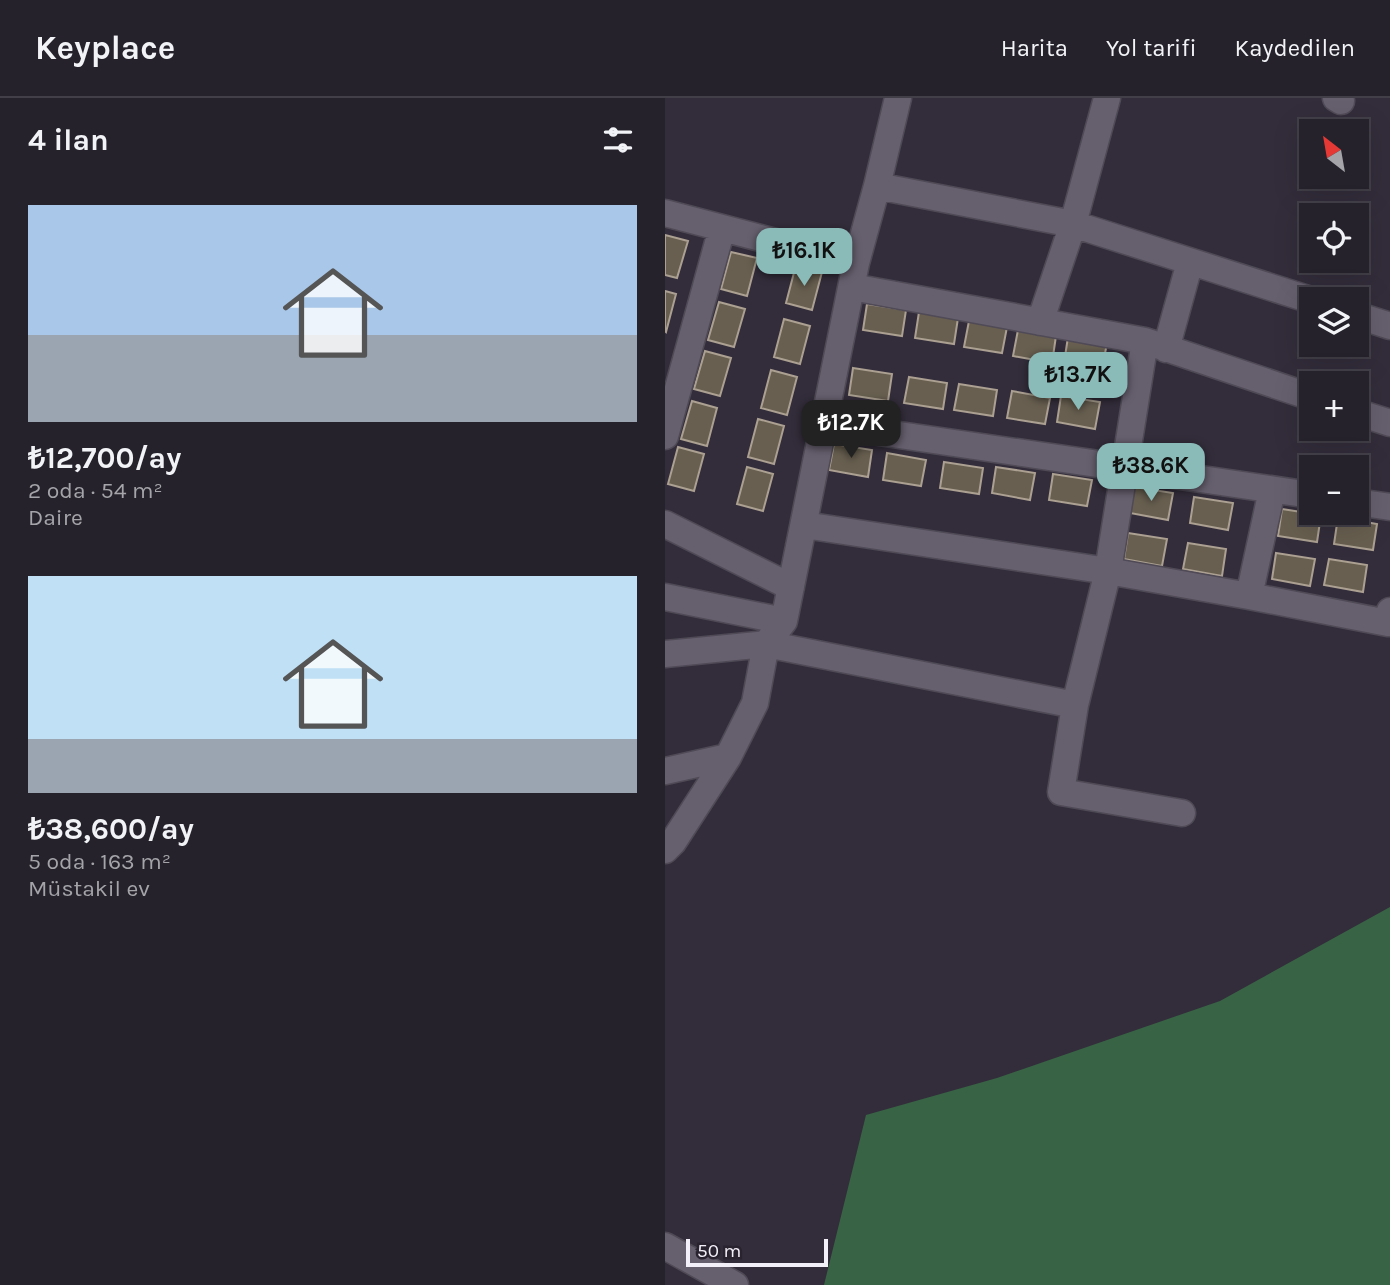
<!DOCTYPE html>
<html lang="tr">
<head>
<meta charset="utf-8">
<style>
	:root { --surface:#26222c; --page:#322f38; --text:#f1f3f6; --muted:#a4a4a9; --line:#423f48; --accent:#8bbbb9 }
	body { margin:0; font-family:Karla,sans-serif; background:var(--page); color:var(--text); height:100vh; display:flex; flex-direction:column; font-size:26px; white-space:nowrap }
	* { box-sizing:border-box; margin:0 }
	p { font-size:23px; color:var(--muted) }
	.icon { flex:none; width:38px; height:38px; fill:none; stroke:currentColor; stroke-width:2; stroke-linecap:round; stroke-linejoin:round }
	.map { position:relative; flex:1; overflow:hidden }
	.panel { display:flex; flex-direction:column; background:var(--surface); width:665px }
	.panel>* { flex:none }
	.needle { width:46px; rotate:329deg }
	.controls { position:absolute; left:634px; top:21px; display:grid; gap:14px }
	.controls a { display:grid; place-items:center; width:70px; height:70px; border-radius:0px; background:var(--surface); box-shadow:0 7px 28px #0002,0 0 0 2px var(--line); font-size:35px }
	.scale { position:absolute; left:21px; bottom:18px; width:142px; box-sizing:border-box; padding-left:7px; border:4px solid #f4f0f9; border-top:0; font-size:19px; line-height:24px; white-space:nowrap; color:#f4f0f9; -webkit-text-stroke:5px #292330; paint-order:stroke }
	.price { position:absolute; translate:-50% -60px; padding:0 16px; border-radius:14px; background:var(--accent); color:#111; font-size:23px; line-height:46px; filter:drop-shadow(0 2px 4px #0008) }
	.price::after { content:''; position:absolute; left:50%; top:42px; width:21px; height:16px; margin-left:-10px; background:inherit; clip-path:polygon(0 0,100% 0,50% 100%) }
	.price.current { background:#222; color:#fff }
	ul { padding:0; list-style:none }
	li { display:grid; align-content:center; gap:14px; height:371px; padding:0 28px }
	li span { display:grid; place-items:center; height:217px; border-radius:0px; color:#555 }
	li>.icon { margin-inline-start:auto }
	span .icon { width:126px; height:126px; fill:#fffc; stroke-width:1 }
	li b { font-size:30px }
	h2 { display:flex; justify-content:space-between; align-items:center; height:84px; padding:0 28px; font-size:30px }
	header { display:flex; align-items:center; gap:42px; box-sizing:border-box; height:98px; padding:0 35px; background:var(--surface); border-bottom:2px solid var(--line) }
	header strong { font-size:33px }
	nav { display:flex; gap:38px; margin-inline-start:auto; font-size:24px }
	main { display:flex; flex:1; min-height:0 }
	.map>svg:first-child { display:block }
	.forest { fill:#386445 }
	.building { fill:#685f50; stroke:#aba091; stroke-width:2 }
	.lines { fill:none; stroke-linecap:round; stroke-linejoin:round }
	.minor-casing { stroke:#4f4a56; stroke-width:29 }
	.minor { stroke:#665f6e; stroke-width:26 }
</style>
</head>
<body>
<header>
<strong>Keyplace</strong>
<nav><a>Harita</a><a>Yol tarifi</a><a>Kaydedilen</a></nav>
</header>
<main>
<section class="panel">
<h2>4 ilan<svg class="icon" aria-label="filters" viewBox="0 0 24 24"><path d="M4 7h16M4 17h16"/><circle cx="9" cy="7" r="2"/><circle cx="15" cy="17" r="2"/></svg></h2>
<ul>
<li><span style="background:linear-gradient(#a9c7e8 60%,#9aa5b1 0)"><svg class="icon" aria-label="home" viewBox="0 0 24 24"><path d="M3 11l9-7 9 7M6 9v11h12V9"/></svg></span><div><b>₺12,700/ay</b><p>2 oda · 54 m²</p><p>Daire</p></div></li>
<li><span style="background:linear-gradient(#bfe0f5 75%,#9aa5b1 0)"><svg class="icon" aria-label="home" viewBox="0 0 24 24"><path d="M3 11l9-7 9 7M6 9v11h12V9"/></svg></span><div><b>₺38,600/ay</b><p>5 oda · 163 m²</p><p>Müstakil ev</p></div></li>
</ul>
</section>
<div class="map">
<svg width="725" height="1187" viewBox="0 0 725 1187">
	<rect width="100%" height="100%" fill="#332d3b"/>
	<path class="forest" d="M725,809V1187H159L201,1017L332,980L555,903Z"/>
	<path class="building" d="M0,137L23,143L12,180L0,177Z
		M66,154L92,160L82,198L56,191Z
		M131,167L157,174L147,212L121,205Z
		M0,193L11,196L1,234L0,233Z
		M54,204L80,211L69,249L43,242Z
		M202,206L241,212L237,238L198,232Z
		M254,214L293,220L289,246L250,240Z
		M119,221L145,228L135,266L109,259Z
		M304,223L342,229L337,255L299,249Z
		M353,232L391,238L387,265L348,258Z
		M403,239L442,245L437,271L399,265Z
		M40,253L66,260L55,298L29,291Z
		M188,270L227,276L223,303L184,297Z
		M106,272L132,279L122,317L96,310Z
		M244,279L282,285L278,311L239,305Z
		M294,286L332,292L328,318L289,312Z
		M347,293L385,300L380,326L342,320Z
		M396,298L435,304L430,331L392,324Z
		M27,303L52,310L42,348L16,341Z
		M93,321L119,328L109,366L83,359Z
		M169,346L207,352L203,379L164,372Z
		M13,349L39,356L29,393L3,386Z
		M222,355L261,362L256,388L218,382Z
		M279,364L318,370L314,396L275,390Z
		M82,369L108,376L98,413L72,406Z
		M331,369L370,375L365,402L327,395Z
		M388,376L427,382L422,408L384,402Z
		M469,389L508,395L503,422L465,415Z
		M529,399L568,405L563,432L525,425Z
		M617,411L656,417L652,444L613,438Z
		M673,419L712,426L708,452L669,446Z
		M463,435L502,441L497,468L459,461Z
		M523,445L561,451L557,478L518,471Z
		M611,455L650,461L645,488L607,481Z
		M664,461L702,467L698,494L659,487Z"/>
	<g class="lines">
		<g class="minor-casing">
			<path id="minor" d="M671,0L676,3
				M212,88L233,0
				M0,115L191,165
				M187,189L480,243L443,473L584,498L607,392
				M691,217L725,228
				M375,224L408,126L442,0
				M480,243L646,299
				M501,251L525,164
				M691,314L725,325
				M159,326L646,397
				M0,338L57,130
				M691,404L725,409
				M0,426L126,489
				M139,427L443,473L410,607L396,694L517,715
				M584,498L723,525L725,513
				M0,499L119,523
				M0,556L101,546L119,523L191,165L212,88L408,126L646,202
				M63,659L90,605L101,546L410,607
				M0,673L63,659L8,744L0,752
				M0,1148L70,1187"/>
		</g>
		<use href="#minor" class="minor"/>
	</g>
</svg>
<div class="controls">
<a><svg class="needle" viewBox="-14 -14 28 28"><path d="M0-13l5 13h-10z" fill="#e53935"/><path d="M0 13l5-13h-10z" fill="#a4a4a9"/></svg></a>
<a><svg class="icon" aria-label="locate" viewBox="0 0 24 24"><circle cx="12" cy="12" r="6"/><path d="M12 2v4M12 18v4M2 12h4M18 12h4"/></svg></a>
<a><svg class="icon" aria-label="layers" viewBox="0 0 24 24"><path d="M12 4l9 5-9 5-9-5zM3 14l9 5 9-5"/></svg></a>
<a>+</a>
<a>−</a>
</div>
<div class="scale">50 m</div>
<b class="price" style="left:139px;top:190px">₺16.1K</b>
<b class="price" style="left:413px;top:314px">₺13.7K</b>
<b class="price current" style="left:186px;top:362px">₺12.7K</b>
<b class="price" style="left:486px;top:405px">₺38.6K</b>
</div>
</main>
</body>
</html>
